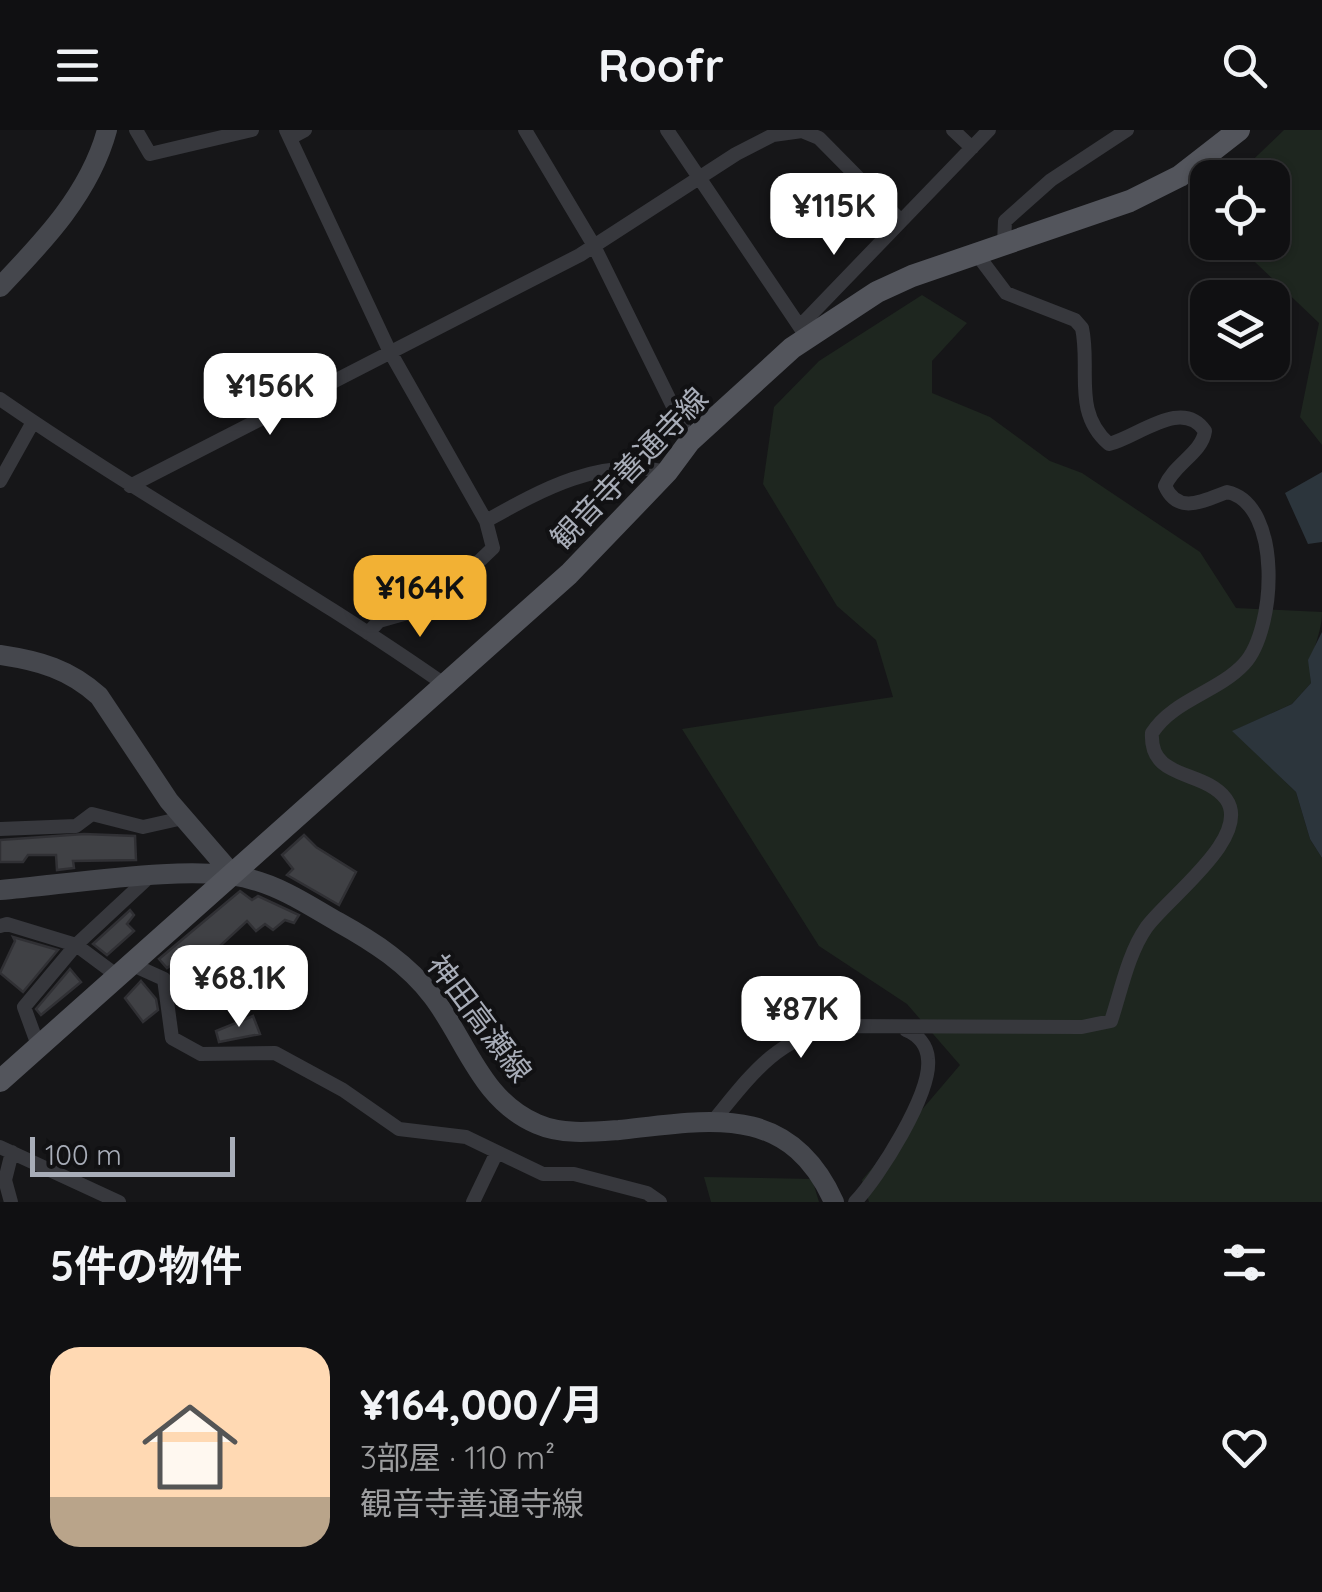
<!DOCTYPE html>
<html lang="ja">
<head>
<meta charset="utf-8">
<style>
	:root { --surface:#101012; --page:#19191b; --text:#f1f3f6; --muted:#9c9d9f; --line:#303032; --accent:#f2b134 }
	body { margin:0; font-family:Quicksand,"Noto Sans JP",sans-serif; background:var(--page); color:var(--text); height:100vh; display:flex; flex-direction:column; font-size:38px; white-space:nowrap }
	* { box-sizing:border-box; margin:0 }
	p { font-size:32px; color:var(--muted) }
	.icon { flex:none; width:55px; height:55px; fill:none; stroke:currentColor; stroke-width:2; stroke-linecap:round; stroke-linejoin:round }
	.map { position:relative; height:1072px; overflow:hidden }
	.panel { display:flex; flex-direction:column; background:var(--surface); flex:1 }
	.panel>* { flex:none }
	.controls { position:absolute; left:1190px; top:30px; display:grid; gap:20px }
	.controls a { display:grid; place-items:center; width:100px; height:100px; border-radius:20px; background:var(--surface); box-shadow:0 2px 8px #0004,0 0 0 2px var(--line); font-size:50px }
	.scale { position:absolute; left:30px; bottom:25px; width:205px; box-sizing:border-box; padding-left:10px; border:5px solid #a8adb8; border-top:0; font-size:28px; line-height:35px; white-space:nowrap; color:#a8adb8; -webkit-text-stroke:8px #111113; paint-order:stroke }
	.price { position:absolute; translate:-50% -85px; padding:0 22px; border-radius:20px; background:#fff; color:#222; font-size:32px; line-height:65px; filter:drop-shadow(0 2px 5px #0008) }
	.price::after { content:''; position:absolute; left:50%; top:60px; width:30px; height:22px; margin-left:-15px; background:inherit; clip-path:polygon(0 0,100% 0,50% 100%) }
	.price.active { background:var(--accent); color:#111 }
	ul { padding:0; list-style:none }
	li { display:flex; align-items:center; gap:30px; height:250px; padding:0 50px }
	li span { display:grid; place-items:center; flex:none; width:280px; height:200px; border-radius:30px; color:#555 }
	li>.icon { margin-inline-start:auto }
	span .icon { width:120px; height:120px; fill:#fffc; stroke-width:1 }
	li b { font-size:42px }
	h2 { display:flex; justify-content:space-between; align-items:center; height:120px; padding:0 50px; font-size:42px }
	header { display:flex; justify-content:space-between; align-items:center; height:130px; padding:0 50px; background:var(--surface); font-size:45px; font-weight:800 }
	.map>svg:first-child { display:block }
	.green { fill:#1e261f }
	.water { fill:#2c353c }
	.building { fill:#404145; stroke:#303034; stroke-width:2.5 }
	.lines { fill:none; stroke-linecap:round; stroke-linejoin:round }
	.street { stroke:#37383d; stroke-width:14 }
	.secondary { stroke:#45474d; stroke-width:20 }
	.primary { stroke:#53555c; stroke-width:22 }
	.labels { text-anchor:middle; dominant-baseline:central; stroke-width:8; stroke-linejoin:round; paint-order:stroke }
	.street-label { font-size:30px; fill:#a8adb8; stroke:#111113 }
</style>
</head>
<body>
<header><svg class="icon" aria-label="menu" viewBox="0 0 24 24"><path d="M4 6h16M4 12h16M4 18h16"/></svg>Roofr<svg class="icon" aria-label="search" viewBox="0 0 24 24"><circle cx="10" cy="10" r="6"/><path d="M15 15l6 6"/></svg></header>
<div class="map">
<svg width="1322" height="1072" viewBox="0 0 1322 1072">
	<rect width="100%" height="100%" fill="#161618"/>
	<path class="green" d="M1284,0H1322V315L1300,287L1319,193L1236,114L1272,112V48L1235,47Z
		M922,165L967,193L932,231V263L990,287L1050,331L1082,343L1200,422L1236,478L1322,482C1322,508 1307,525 1311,553L1292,574L1233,601L1296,662L1310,709L1322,728V1072H869L862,1050L960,935L907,874L819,816L682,599L893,567L876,510L837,476L763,354L774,277L819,231Z
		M704,1047L812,1049L819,1072H711Z"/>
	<path class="water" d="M1322,342V412L1308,414L1285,363Z
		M1322,502V728L1310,709L1296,662L1232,601L1292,574L1311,553L1308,530Z"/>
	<path class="building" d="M84,704L135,706L136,730L73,731L74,738L57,740L56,725H28L23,732H0V710Z
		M304,705L316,717L356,742L339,775L287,745L293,739L282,725Z
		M240,761L252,770L258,766L299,785L294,793L285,790L273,800L265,794L256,801L247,791L221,815L249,843L255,872L216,877L211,845H205L194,833L184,841L176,832L167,838L159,829Z
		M130,780L134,785L127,794L134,801L107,825L93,814Z
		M13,807L58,820L23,862L0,843L15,811Z
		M70,839L81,852L41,885L36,879Z
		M141,851L156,869L158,880L143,892L125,868Z
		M253,886L260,904L219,912L216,901Z"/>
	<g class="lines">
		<path class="street" d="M136,0L150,24L252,0
			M286,0L389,220L486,391L493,418L432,476L379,491L368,503
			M525,0L593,114L690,311
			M667,0L804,203
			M953,0L972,18
			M290,8L305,0
			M1004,113L1005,91L1051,50L1127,0
			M800,196L989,0
			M0,269C146,370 303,455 448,557
			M0,351L33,292
			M130,356L580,125L736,24L773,5L802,1L819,8L900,90
			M486,391C543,359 600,327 667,342
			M0,699L76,696L92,684L143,697L183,688
			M0,796L7,794L76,815L148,748
			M133,835L164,849L172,908L201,924L275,923L343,960L399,999L466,1007L543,1044H574L647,1063L660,1072
			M39,918L24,877L76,815L119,847
			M714,990C751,945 775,910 835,896L1082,897L1111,891C1121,861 1128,824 1146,798C1166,769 1253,707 1226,669C1204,639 1149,651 1152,603C1173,570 1218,562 1244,534C1276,500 1283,374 1227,362C1203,371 1178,385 1165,356C1174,334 1202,323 1205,301C1182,267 1138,307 1109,314C1072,282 1091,239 1082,198L1075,190L1006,163L976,123
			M0,1017L119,1072
			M11,1072L5,1050L12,1022
			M473,1072L497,1022
			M855,1072C879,1047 932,963 928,929C927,915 918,905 906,900"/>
		<path class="secondary" d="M0,157C44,111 90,63 107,0
			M0,525C40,531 69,539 99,566L169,671L233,745
			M0,760C65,755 191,733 250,749C282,757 310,776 338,792C374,812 408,834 433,867C467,912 481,970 537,994C562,1005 592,1002 619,1000C710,990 789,972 834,1072"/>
		<path class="primary" d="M0,951L569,444L667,342L690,311L792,218L877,162L912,146L1130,71L1180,46L1239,0"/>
	</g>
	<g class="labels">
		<g class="street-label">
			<text transform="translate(629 338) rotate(-46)">観音寺善通寺線</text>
			<text transform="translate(480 888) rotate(53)">神田高瀬線</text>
		</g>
	</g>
</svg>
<div class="controls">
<a><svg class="icon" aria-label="locate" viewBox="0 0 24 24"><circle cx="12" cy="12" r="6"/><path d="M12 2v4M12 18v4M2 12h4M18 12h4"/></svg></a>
<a><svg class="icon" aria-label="layers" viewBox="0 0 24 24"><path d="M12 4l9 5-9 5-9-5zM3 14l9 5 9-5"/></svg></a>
</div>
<div class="scale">100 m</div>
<b class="price" style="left:834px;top:128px">¥115K</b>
<b class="price" style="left:270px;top:308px">¥156K</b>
<b class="price active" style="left:420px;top:510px">¥164K</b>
<b class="price" style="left:239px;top:900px">¥68.1K</b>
<b class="price" style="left:801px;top:931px">¥87K</b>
</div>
<section class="panel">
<h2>5件の物件<svg class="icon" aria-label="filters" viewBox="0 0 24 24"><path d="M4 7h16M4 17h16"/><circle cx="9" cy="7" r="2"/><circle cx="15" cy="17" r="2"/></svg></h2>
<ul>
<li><span style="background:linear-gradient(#ffd9b3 75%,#b9a48a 0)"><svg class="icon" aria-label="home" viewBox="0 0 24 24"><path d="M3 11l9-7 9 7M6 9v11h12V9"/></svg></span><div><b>¥164,000/月</b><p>3部屋 · 110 m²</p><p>観音寺善通寺線</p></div><svg class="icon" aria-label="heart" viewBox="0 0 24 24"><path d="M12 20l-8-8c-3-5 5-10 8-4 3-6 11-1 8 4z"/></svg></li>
</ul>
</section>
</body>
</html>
